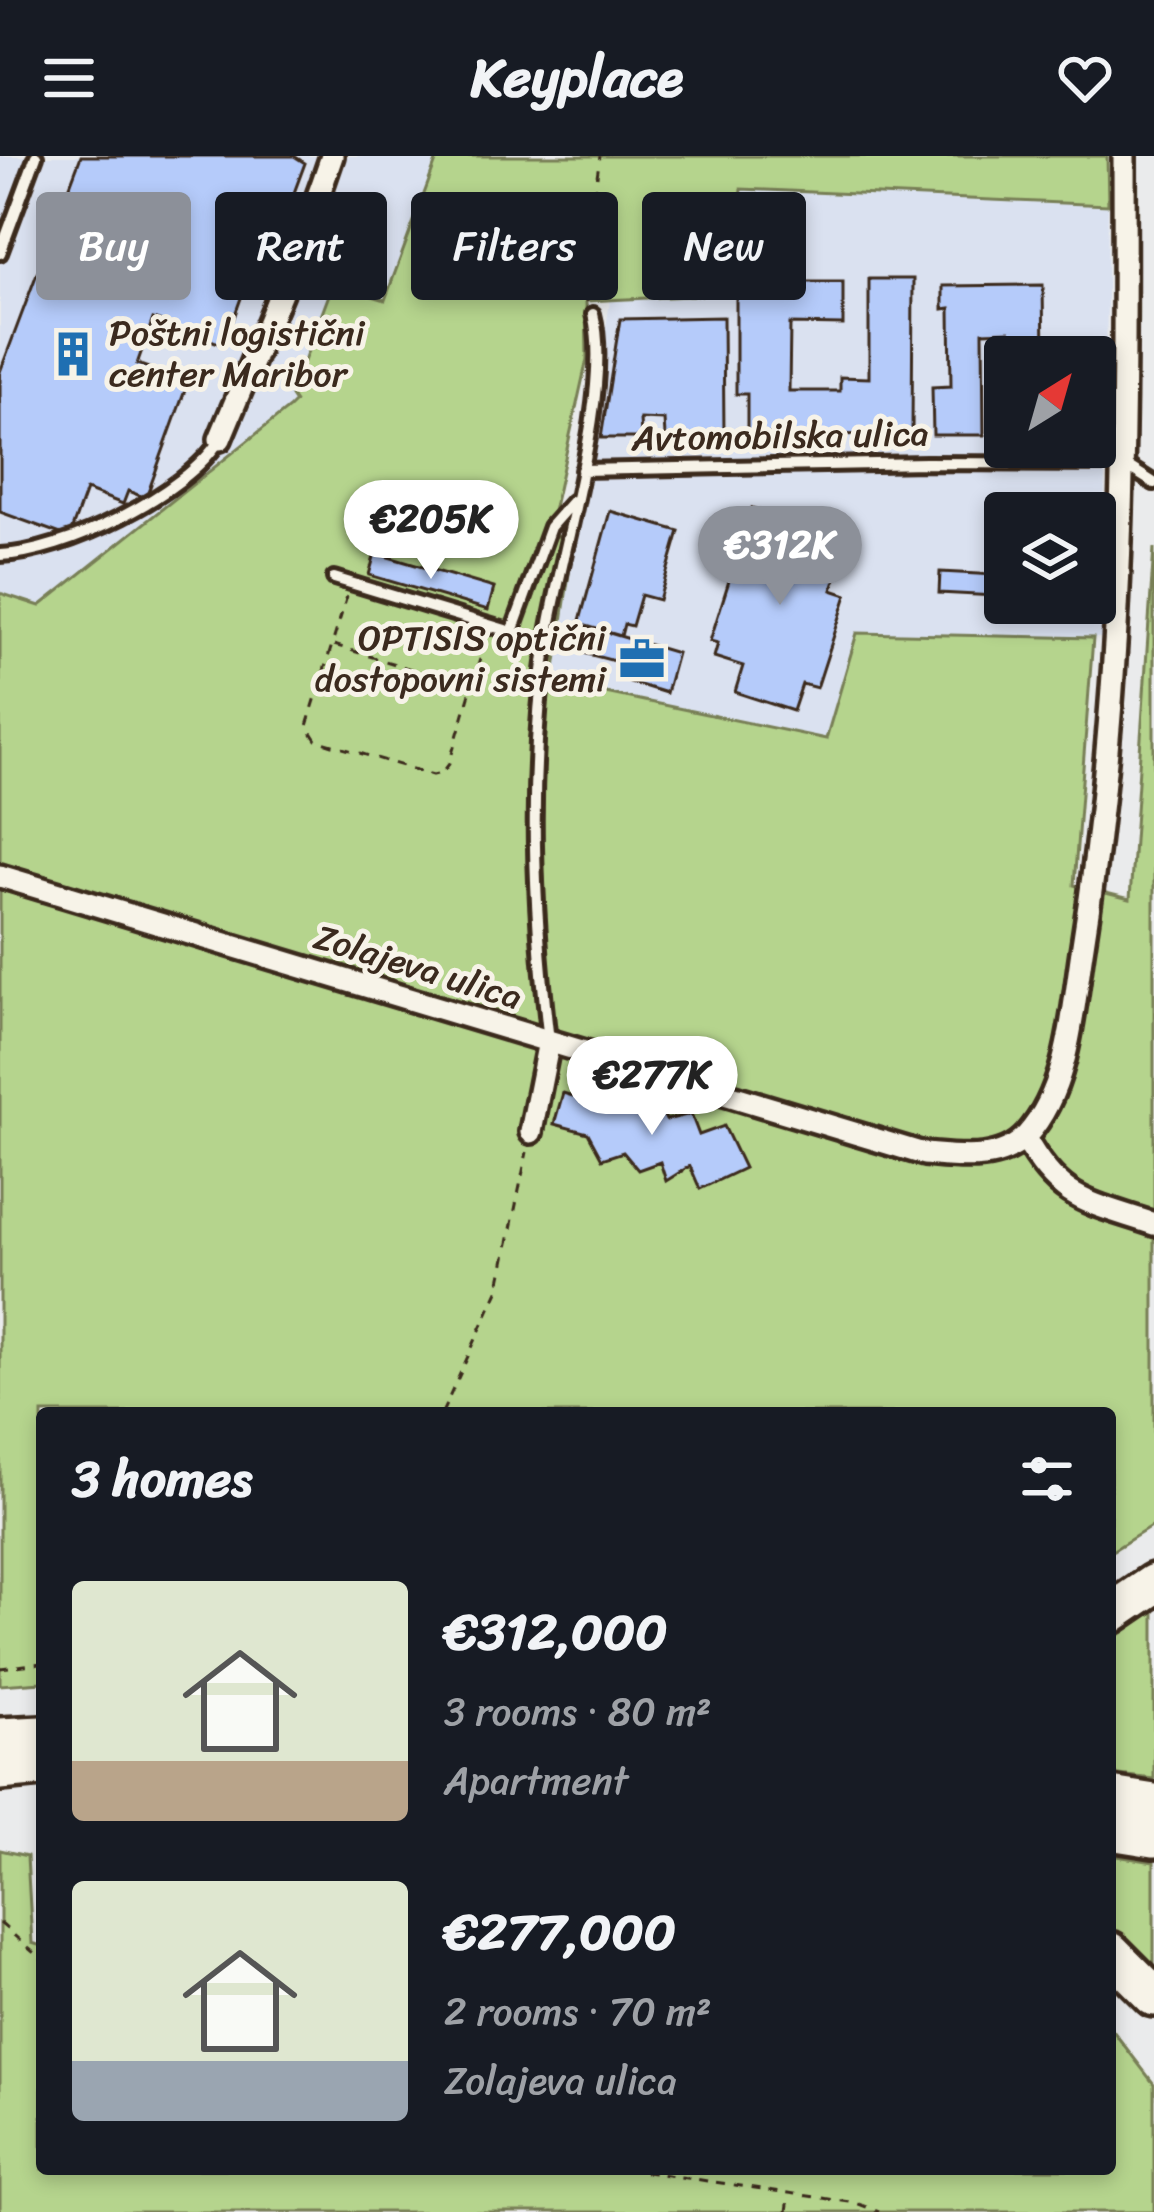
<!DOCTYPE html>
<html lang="en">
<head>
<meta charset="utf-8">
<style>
	:root { --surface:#171b24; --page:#20242c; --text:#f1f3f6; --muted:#9ea1a6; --accent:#8c9099 }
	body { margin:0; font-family:Sriracha,sans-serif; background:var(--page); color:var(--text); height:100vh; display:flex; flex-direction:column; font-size:45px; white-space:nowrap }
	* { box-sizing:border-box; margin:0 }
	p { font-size:39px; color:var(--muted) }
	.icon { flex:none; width:66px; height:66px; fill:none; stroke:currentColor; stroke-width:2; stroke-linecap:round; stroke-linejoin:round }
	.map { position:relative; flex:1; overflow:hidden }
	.details { position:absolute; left:36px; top:1251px; width:1080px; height:768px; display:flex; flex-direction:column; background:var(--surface); border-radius:12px; box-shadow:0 6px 18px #0003 }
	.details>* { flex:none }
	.banner { position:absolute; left:36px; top:36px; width:1083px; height:108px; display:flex; gap:24px }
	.needle { width:78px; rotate:37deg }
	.controls { position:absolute; left:984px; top:180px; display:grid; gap:24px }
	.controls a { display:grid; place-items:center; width:132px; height:132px; border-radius:12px; background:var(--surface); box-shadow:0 6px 18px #0003; font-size:60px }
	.price { position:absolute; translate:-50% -102px; padding:0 27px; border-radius:42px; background:#fff; color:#222; font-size:39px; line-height:78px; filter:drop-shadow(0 3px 6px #0008) }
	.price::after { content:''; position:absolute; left:50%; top:72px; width:36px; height:27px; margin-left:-18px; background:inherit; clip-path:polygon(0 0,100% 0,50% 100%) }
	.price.current { background:var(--accent); color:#fff }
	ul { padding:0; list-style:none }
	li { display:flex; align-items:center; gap:36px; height:300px; padding:0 36px }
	li span { display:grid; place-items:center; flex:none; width:336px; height:240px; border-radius:12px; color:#555 }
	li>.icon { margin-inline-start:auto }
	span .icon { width:144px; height:144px; fill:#fffc; stroke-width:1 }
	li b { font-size:51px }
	h2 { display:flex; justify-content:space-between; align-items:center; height:144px; padding:0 36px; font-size:51px }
	.pill { padding:0 42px; border-radius:12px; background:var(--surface); box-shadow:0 6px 18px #0003; font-size:42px; line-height:108px }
	.pill.current { background:var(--accent); color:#fff }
	header { display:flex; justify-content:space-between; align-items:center; height:156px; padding:0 36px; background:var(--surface); font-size:54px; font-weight:700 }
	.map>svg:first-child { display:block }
	.built { fill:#dae1f0; fill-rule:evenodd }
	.green { fill:#b5d48d; stroke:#787f56; stroke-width:3 }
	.building { fill:#b5cbfa; stroke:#3b2a1e; stroke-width:3 }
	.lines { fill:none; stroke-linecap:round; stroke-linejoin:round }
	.lane-casing { stroke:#3b2a1e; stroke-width:20 }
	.street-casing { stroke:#3b2a1e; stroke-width:30 }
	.highway-casing { stroke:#3b2a1e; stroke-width:48 }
	.path { stroke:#3b2a1e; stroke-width:3; stroke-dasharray:9 9; stroke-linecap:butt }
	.lane { stroke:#f7f3e8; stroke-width:10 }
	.street { stroke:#f7f3e8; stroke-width:21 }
	.highway { stroke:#f7f3e8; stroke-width:39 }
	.labels { text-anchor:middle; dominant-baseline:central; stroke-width:10; stroke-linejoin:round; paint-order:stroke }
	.poi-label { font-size:36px; fill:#3b2a1e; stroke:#f7f3e8; text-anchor:start }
	.street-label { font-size:36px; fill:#3b2a1e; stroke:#f7f3e8 }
</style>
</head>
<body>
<header><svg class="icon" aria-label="menu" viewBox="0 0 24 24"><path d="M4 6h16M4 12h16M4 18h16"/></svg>Keyplace<svg class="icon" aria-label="heart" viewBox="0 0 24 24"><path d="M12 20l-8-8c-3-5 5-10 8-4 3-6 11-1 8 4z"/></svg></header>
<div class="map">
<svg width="1154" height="2056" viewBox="0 0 1154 2056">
	<rect width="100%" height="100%" fill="#eaebec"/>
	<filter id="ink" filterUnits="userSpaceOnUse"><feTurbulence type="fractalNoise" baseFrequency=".00833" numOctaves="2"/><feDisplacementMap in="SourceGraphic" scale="24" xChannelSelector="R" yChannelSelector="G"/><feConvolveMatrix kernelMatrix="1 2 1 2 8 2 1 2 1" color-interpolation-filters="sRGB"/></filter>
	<g filter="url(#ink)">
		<path class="built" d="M0,0H472L396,146L289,253L40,450L0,437Z
			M741,33L1108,49L1103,482L857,477L826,583L553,526L610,145L730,138ZM1005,201H1095V291H1005ZM1005,357H1095V447H1005Z"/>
		<path class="green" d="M438,0H1107L1108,49L741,33L730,138L586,145L587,203L548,378L574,384L553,526L826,583L857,477L1093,482L1074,729L1130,743L1154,392V1369L1110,1396V1257H42V1526L0,1529V437L40,450L289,252L295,246L291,240L333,128L385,144Z
			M1154,1438V1623L1110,1618V1467Z
			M0,1694L27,1700L32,1787L42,1790V2013H1110V1871L1154,1928V2056H0Z
			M1110,1699L1154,1706V1827L1110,1780Z"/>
		<path class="building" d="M81,0H294L305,7L288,53L275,48L224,189L153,163L137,208L188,226L146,342L128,335L123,348L86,334L69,381L0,356V216Z
			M736,112L787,113V126H843V169L790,168L789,235H840V221L869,222V123H913L912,279L747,278V238H736Z
			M1043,129L1044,201H1009V175L983,176L984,279H933L932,231L951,230L950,152L943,153V130Z
			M723,161L724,280H665L664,264L640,263L641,282H601L620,163Z
			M752,352L848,383L832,434L847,439L817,532L802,528L793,555L735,536L743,510L714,501L718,487L710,485Z
			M610,355L679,375L659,444L641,439L632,470L624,468L621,480L579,468Z
			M375,397L494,432L488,454L369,419Z
			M940,416L996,419L995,440L939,437Z
			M579,468L677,497L666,537L630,526L634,510L572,494Z
			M563,937L605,950L625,939L635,957L658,947L666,964L691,958L699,979L724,970L744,1012L700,1033L690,1010L666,1025L660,1006L638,1014L623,996L602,1003L588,977L554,968Z"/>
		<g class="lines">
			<g class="lane-casing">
				<path id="lane" d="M0,97L36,0
					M582,314L926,307L1124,308L1154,327
					M0,399C64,397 187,338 220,283
					M334,422L512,476L550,371L573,345
					M549,885C533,749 528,619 547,483C560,399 613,233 593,158"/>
			</g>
			<g class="street-casing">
				<path id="street" d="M220,283C259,189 300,96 332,0
					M0,720L924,998C958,1001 1001,1008 1027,979C1070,931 1073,851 1083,789C1125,528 1125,264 1124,0
					M531,976L549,885
					M1025,982C1060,1046 1089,1046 1154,1068"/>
			</g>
			<g class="highway-casing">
				<path id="highway" d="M1110,1458L1154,1428
					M0,1582L42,1580
					M0,1614L42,1610
					M1110,1641L1154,1648
					M1110,1674L1154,1681
					M1110,1796L1154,1840"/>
			</g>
			<path class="path" d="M587,146L584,108L600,0
				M347,440L307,570L316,584L433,619L442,617L449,608L485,486
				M334,489L472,532
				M442,1257L498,1135L527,996
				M0,1512L42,1507
				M0,1767L42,1804
				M627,2013L856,2047L879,2056
				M787,2056L789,2040"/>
			<use href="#lane" class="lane"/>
			<use href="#street" class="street"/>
			<use href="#highway" class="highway"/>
		</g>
	</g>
	<defs>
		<g id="building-bare" transform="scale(3.6)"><path d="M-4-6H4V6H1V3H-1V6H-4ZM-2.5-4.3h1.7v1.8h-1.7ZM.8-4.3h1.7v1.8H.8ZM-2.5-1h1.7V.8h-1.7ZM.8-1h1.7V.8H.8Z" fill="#1f6fb2" stroke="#f7f3e8" stroke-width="2.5" paint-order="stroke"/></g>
		<g id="office-bare" transform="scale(3.6)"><path d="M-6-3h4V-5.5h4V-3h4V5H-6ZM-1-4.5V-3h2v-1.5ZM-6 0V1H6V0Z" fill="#1f6fb2" stroke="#f7f3e8" stroke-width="2.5" paint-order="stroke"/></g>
	</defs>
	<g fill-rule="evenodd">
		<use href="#building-bare" x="73" y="198"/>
		<use href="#office-bare" x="642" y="503"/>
	</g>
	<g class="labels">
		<g class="poi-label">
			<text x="109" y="177">Poštni logistični<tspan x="109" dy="41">center Maribor</tspan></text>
			<text x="606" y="482" text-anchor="end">OPTISIS optični<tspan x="606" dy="41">dostopovni sistemi</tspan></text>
		</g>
		<g class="street-label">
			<text transform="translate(780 280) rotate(-1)">Avtomobilska ulica</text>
			<text transform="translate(418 811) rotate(17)">Zolajeva ulica</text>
		</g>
	</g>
</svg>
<div class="controls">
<a><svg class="needle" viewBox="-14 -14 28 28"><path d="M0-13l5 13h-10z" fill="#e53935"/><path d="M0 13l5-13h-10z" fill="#9ea1a6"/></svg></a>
<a><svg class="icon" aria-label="layers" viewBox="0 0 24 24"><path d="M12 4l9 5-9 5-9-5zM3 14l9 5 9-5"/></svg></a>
</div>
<b class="price" style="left:431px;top:426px">€205K</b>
<b class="price current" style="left:780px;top:452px">€312K</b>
<b class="price" style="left:652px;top:982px">€277K</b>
<div class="banner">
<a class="pill current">Buy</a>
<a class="pill">Rent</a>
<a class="pill">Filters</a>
<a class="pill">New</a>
</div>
<section class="details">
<h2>3 homes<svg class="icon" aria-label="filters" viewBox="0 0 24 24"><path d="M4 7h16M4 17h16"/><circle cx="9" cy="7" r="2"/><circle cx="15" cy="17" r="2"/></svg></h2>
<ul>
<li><span style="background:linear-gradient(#dfe7d0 75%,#b9a48a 0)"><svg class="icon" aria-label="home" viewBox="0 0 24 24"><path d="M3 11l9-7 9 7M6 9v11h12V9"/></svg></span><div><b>€312,000</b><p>3 rooms · 80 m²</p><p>Apartment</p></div></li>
<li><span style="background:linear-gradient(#dfe7d0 75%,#9aa5b1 0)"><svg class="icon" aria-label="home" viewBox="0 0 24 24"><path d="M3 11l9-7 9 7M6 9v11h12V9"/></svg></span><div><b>€277,000</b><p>2 rooms · 70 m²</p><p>Zolajeva ulica</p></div></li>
</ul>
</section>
</div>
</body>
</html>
